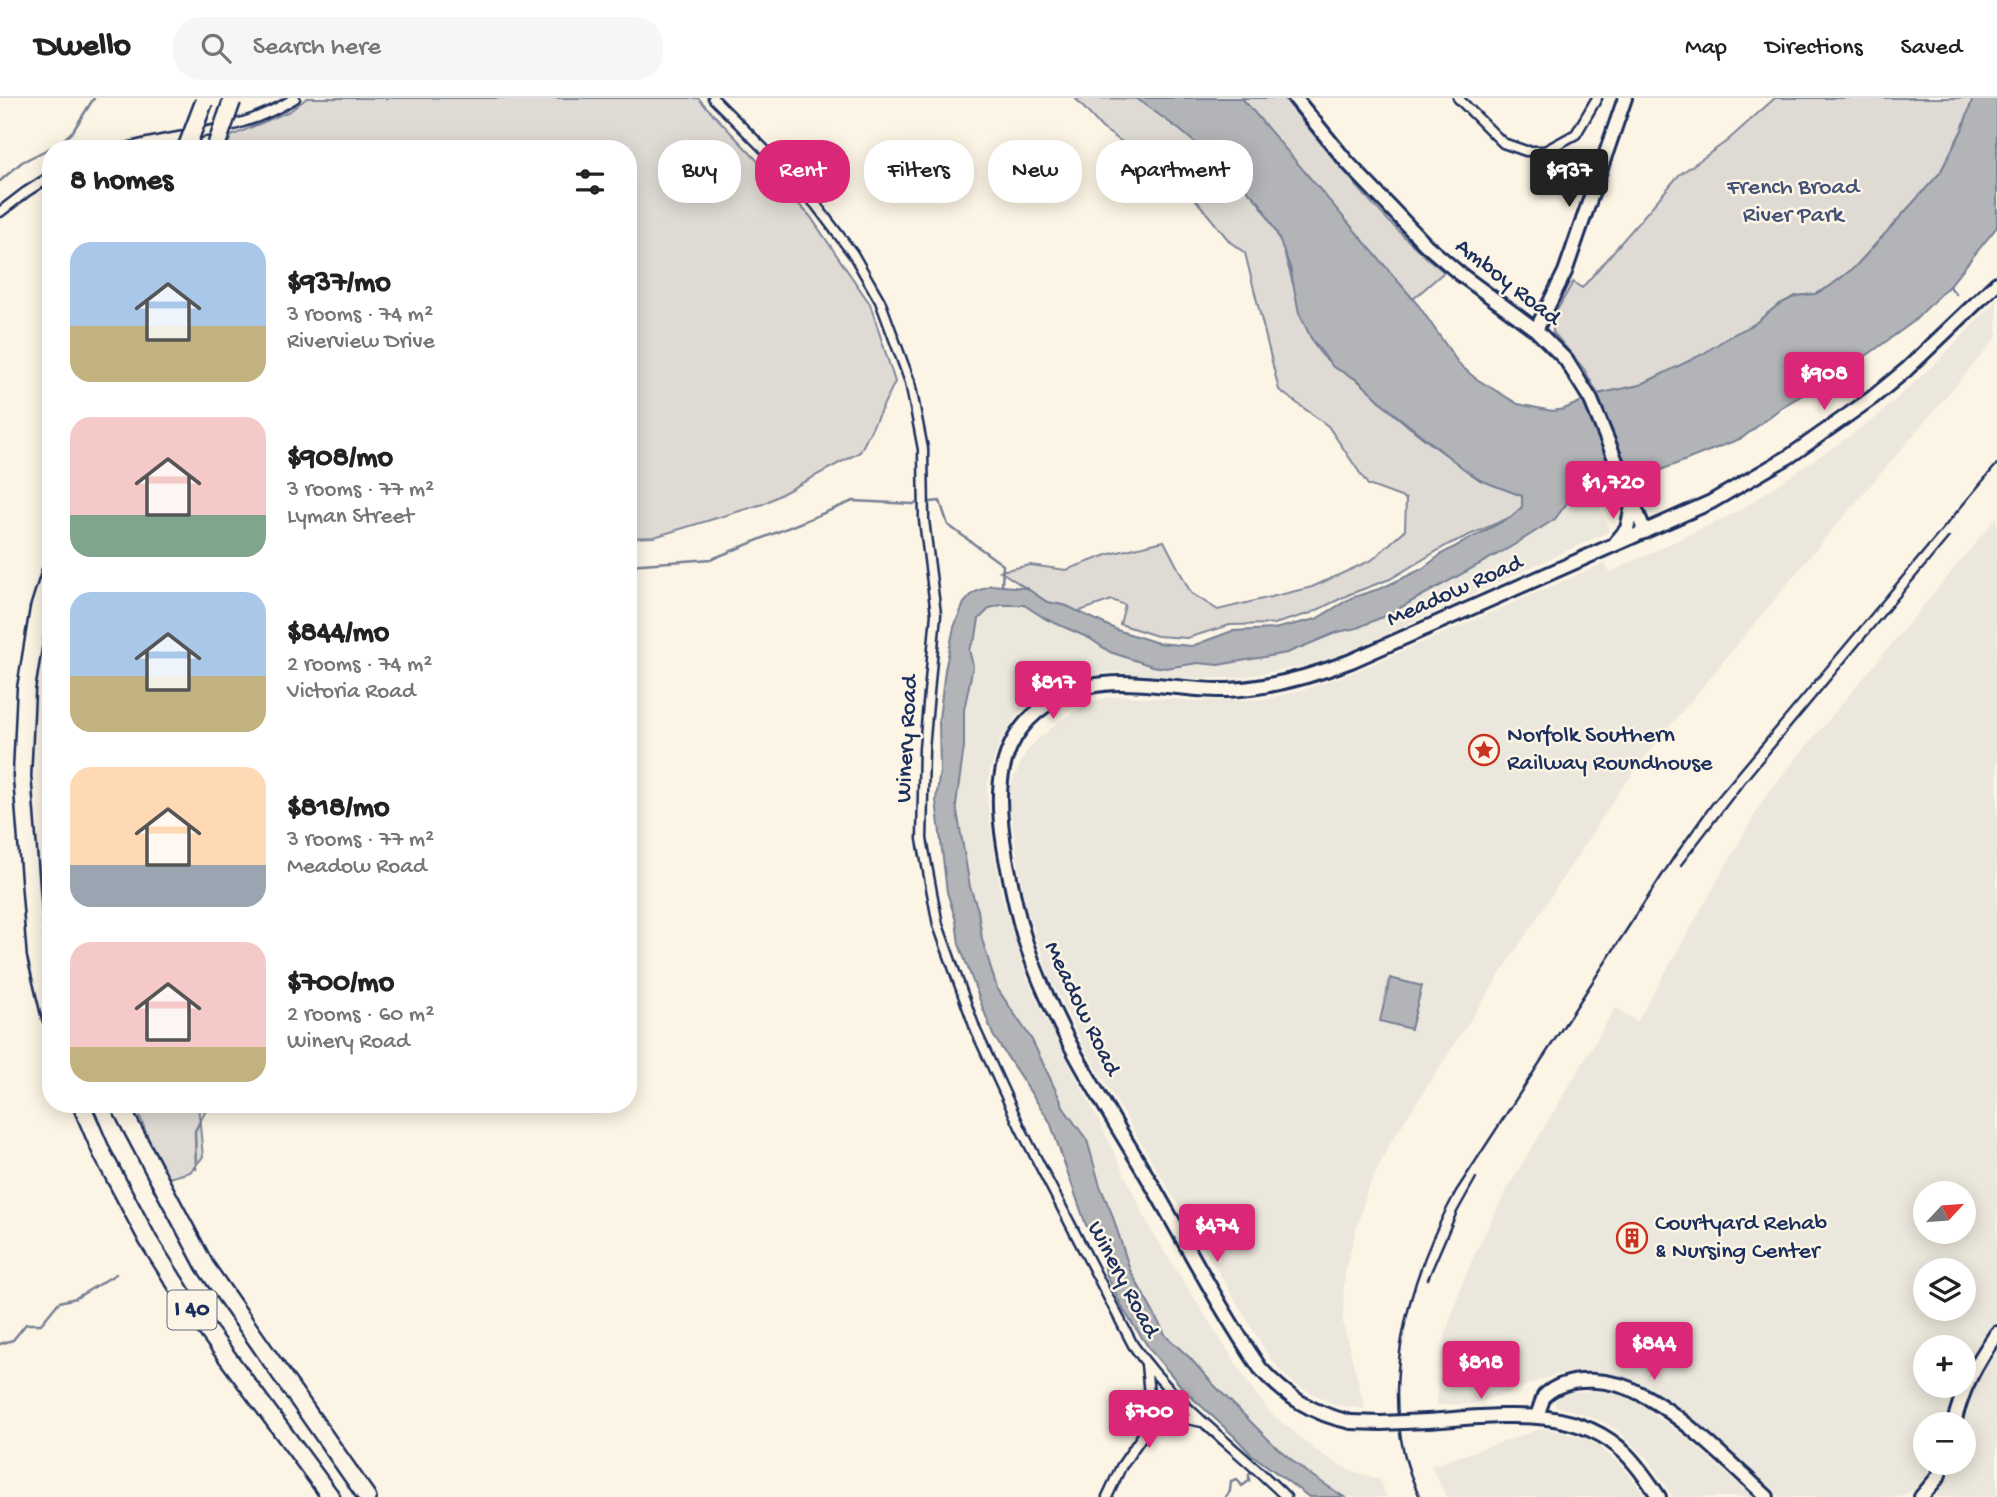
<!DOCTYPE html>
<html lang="en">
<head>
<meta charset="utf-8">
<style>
	:root { --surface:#fff; --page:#f6f6f6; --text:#222; --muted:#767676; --line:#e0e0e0; --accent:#db2777 }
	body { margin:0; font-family:"Gochi Hand",sans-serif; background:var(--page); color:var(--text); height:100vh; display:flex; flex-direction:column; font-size:26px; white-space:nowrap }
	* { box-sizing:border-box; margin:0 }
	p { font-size:23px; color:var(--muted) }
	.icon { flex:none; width:38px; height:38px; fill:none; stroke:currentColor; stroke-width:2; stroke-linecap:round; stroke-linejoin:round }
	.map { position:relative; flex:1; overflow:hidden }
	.panel { position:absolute; left:42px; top:42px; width:595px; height:973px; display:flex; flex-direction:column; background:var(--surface); border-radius:28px; box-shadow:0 4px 18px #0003 }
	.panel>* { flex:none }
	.guide { position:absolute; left:658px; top:42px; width:665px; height:63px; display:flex; gap:14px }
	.needle { width:46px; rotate:64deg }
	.fabs { position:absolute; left:1913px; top:1083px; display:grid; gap:14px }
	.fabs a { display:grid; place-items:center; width:63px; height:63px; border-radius:50%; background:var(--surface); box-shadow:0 4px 18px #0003; font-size:35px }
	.price { position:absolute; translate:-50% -60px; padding:0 16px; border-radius:7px; background:var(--accent); color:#fff; font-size:23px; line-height:46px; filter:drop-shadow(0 2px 4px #0008) }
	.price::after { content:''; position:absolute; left:50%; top:42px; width:21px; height:16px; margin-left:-10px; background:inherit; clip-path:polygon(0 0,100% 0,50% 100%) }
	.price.active { background:#222; color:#fff }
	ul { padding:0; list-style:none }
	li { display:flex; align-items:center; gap:21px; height:175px; padding:0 28px }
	li span { display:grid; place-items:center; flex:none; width:196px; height:140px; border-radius:21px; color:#555 }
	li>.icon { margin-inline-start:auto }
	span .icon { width:84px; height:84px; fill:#fffc; stroke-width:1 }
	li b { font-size:30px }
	h2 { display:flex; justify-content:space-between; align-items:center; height:84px; padding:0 28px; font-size:30px }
	.tag { padding:0 24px; border-radius:28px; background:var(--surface); box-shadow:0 4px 18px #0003; font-size:24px; line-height:63px }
	.tag.active { background:var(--accent); color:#fff }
	header { display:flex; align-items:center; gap:42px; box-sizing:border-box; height:98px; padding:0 35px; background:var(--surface); border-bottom:2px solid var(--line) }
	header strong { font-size:33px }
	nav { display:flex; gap:38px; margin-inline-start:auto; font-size:24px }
	.search { width:490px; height:63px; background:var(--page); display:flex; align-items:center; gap:18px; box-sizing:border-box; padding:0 24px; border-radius:28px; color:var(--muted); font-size:26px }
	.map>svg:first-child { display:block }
	.built { fill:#ece7dc; fill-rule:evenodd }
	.green { fill:#dfdbd4; stroke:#7d8599; stroke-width:2 }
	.water { fill:#b2b4b8; stroke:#767f94; stroke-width:2 }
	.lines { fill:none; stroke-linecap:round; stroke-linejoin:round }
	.stream { stroke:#767f94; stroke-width:2.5 }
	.street-casing { stroke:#1b2f5e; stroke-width:13 }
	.secondary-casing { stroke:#1b2f5e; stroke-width:18 }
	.highway-casing { stroke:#1b2f5e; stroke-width:21 }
	.street { stroke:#fcf5e5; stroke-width:8 }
	.secondary { stroke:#fcf5e5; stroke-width:12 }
	.highway { stroke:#fcf5e5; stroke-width:16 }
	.rail { stroke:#1b2f5e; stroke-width:2.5 }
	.secondary-bridge-casing { stroke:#1b2f5e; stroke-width:18; stroke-linecap:butt }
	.highway-bridge-casing { stroke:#1b2f5e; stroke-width:21; stroke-linecap:butt }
	.secondary-bridge { stroke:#fcf5e5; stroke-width:12 }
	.highway-bridge { stroke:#fcf5e5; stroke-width:16 }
	.labels { text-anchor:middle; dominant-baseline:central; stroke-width:5; stroke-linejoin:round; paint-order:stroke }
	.shield { fill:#fcf5e5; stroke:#5e6a86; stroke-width:2 }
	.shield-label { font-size:23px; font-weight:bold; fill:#1b2f5e }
	.park-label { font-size:24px; fill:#425176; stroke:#fcf5e5 }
	.street-label { font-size:24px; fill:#1b2f5e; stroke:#fcf5e5 }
	.poi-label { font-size:24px; fill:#1b2f5e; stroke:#fcf5e5; text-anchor:start }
</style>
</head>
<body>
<header>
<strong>Dwello</strong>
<div class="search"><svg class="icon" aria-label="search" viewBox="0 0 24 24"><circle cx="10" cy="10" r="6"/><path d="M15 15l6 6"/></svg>Search here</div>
<nav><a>Map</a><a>Directions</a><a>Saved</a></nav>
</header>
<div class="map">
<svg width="1997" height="1399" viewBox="0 0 1997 1399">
	<rect width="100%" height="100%" fill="#fcf5e5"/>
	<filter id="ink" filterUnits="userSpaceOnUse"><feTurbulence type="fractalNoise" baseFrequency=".0143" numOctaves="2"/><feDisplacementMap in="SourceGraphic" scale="14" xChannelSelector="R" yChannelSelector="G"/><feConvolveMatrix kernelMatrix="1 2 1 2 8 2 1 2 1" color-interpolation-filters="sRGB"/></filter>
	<g filter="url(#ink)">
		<path class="built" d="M1997,201V239L1823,443L1665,634L1621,691L1389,1047L1367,1093L1346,1169L1344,1186L1343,1225L1365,1311L1335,1307L1296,1287L1282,1275L1268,1257L1085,951L1049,878L1025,806L1009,705L1010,688L1025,656L1035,644L1059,624L1086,606L1109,599L1124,598L1201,603L1266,601L1305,591L1352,575L1605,465L1610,474L1739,413L1873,322L1939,262Z
			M1589,382L1610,433L1369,544L1334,559L1306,568L1236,580L1176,581L1111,574L1066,583L1040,596L1017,617L999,646L990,673L987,692L989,719L1001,795L1026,877L1043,915L1105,1035L1152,1134L1255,1295L1271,1315L1318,1354L1349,1372L1379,1381L1387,1399H1344L1305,1373L1274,1347L1213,1286L1189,1259L1166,1239L1130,1172L1112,1116L1100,1088L1096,1068L1079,1029L1065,1012L1032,942L997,890L982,841L978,812L970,789L956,707L964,649V612L973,568L969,551L976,539V528L979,521L990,510L1001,507H1024L1046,521L1089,540L1110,554L1152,568L1166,570L1198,565L1218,567L1287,555L1338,534L1357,530L1387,517L1509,450L1555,421L1577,387Z
			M1997,419V1399H1934L1940,1393L1914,1392L1898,1399H1779L1657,1295L1641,1285L1607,1275L1587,1274L1557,1276L1507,1295L1471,1306L1437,1307L1439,1268L1447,1232L1461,1188L1478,1149L1506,1093L1616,909L1637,924L1766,697ZM1925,1096H1964V1134H1925ZM1925,1172H1964V1211H1925ZM1925,1250H1964V1288H1925ZM1925,1326H1964V1365H1925Z
			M1593,1293L1617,1295L1636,1303L1689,1342L1753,1399H1673L1646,1359L1620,1335L1607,1326L1586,1317L1555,1308L1554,1299L1560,1295Z
			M1541,1331L1555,1332L1587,1341L1601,1350L1625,1371L1647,1399H1446L1431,1368Z"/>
		<path class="green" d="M307,0H698L810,118L870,206L895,284L860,354L763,406L654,439L628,440V51H227L231,38L290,13Z
			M1075,0C1087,0 1129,0 1138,1C1148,6 1159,16 1168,23C1211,54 1259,91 1279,141C1295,179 1296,220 1320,255C1331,269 1345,272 1358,283C1369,291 1379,302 1389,312C1427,345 1474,381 1522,397V409L1511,419L1449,446L1390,481L1350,496L1311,515L1274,526L1230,527L1187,540L1157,538L1120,526L1125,507L1112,502L1077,514L1067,508L1047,504L1000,473L1030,467L1066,472L1110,456L1164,443L1191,495L1218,512L1312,489L1372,462L1405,432L1406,401L1368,387L1328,328L1279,292L1245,155L1230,144L1183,86L1102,30Z
			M1241,0H1284C1334,60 1383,126 1444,174L1413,201Z
			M1775,0H1973L1962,32L1940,75L1855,169L1829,189L1815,196L1796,198L1778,207L1753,227L1686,266L1640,287L1598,296L1584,271L1553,234L1552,221L1573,184L1582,190L1679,77L1727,43Z
			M135,1006H198L203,1059L190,1074L169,1080L149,1042Z"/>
		<path class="water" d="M1136,0H1242L1419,208L1459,266L1475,280L1518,306L1552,313L1564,311L1598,296L1640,287L1703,256L1730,238L1753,227L1778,207L1796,198L1815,196L1829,189L1855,169L1940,75L1962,32L1973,0H1997V129L1950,187L1913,224L1855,266L1782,309L1742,340L1661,372L1635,373L1625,378H1606L1578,386L1579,389L1555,421L1509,450L1387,517L1357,530L1338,534L1287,555L1218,567L1198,565L1166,570L1152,568L1110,554L1089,540L1046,521L1024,507H1001L990,510L979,521L976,539L969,551L973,568L964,612V649L956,707L970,789L978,812L982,841L997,890L1032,942L1065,1012L1087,1042L1100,1088L1112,1116L1130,1172L1166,1238L1189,1259L1213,1286L1274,1347L1305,1373L1344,1399H1309L1251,1356L1235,1339L1185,1293L1151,1253L1124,1213L1106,1176L1102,1154L1086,1127L1050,1024L993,937L959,846L956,823L947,794L936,702L940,673L939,621L945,572L954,529L964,505L973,495L991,487L1026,490L1047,504L1067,508L1117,532L1158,545L1192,548L1232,533L1274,531L1316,521L1351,500L1382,490L1422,471L1443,455L1511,419L1522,409V398L1480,382L1464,371L1391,313L1358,282L1333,269L1311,240L1299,215L1290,169L1278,138L1260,105L1228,73L1180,32Z
			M1390,880L1422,888L1411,931L1380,923Z"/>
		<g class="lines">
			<path class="stream" d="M0,83L22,64L60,45L73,33L94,0
				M1949,188L1956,196
				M628,467L712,461L853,403L913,406L940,403L948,427L1003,467L1002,488
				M196,1071L195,1033L209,1006
				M0,1246L13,1242L26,1226H41L59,1204L76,1200L116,1176
				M1226,1399L1230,1393L1231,1383L1237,1381L1242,1388L1249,1383V1376L1253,1372"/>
			<g class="street-casing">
				<path id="street" d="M713,0L785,72L816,107L853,156L880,203L910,284L923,351L924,422L936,516L924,651L922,741L938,827L976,933L1021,1031L1133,1247C1174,1307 1235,1348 1286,1399
					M1458,0L1503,45L1526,53H1545L1576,36L1597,0
					M123,51C185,34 238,36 295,0
					M0,114L26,94L51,78
					M1146,1266L1150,1307V1324L1187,1321L1202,1324
					M1107,1399L1121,1369L1172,1294"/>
			</g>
			<g class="secondary-casing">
				<path id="secondary" d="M1295,0L1347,64L1426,147L1460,176L1536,232L1566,262L1591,302L1645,434
					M1536,232L1565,174L1625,0
					M1616,444L1627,431L1632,408
					M1537,1318L1544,1298C1568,1275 1614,1281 1641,1296C1685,1319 1730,1365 1767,1399
					M1427,1323C1493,1319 1574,1304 1626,1356C1639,1369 1649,1384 1659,1399
					M1351,1324C1313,1316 1285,1298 1260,1270C1221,1213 1189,1151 1155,1092C1109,1013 1056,935 1027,848C1017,819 1012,789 1006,760C995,698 992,637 1056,601C1109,570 1171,594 1228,592C1271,590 1312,578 1351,563L1711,404L1790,358L1872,300L1906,272L1997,185
					M1954,1326C1961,1292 1977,1264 1997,1235
					M1921,1399L1938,1379L1943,1365"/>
			</g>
			<g class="highway-casing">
				<path id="highway" d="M51,473L39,511L26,591L22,678L36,857L51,920
					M81,1006L102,1055L148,1142L193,1213L331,1399
					M119,1006L205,1168L367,1399"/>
			</g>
			<use href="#street" class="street"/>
			<use href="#secondary" class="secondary"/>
			<use href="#highway" class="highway"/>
			<path class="rail" d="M1681,767L1744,685L1949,439
				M1428,1181L1457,1114L1476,1080
				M1420,1399C1372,1302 1407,1182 1456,1093L1674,759L1711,707L1997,366"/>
			<g class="secondary-bridge-casing">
				<path id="secondary-bridge" d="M1351,1324L1381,1325L1427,1323"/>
			</g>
			<g class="highway-bridge-casing">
				<path id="highway-bridge" d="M186,51L204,4
					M215,51L232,3"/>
			</g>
			<use href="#secondary-bridge" class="secondary-bridge"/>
			<use href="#highway-bridge" class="highway-bridge"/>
		</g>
	</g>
	<defs>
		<g id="sight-ring" transform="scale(1.575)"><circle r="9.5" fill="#fcf5e5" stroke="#c8321e" stroke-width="1.5"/><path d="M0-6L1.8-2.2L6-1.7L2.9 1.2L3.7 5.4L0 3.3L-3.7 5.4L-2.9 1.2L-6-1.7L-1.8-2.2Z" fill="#c8321e"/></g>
		<g id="building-ring" transform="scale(1.575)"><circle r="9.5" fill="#fcf5e5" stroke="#c8321e" stroke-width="1.5"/><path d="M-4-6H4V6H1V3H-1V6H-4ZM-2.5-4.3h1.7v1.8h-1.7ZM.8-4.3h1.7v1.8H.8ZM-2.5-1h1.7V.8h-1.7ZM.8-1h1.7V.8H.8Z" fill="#c8321e"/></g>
	</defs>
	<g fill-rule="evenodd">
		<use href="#sight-ring" x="1484" y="652"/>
		<use href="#building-ring" x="1632" y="1140"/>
	</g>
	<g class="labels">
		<rect class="shield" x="167.5" y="1192.5" width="49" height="39" rx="5"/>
		<g class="shield-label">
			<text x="192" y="1212">I 40</text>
		</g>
		<g class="park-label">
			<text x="1793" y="90">French Broad<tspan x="1793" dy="28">River Park</tspan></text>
		</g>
		<g class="street-label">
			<text transform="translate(1507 185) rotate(38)">Amboy Road</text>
			<text transform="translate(1455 494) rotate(-24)">Meadow Road</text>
			<text transform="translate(908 641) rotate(-87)">Winery Road</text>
			<text transform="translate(1081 911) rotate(64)">Meadow Road</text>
			<text transform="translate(1122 1182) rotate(62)">Winery Road</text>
		</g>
		<g class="poi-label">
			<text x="1507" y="638">Norfolk Southern<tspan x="1507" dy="28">Railway Roundhouse</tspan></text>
			<text x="1655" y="1126">Courtyard Rehab<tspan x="1655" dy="28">&amp; Nursing Center</tspan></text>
		</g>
	</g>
</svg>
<div class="fabs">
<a><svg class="needle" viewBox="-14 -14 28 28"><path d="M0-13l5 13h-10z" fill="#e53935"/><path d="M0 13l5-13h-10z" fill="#767676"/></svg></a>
<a><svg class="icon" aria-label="layers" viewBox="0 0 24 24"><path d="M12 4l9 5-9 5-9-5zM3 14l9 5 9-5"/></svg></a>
<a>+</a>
<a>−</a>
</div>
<b class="price active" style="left:1569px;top:111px">$937</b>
<b class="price" style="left:1824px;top:314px">$908</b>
<b class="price" style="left:1613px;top:423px">$1,720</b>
<b class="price" style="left:1053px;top:623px">$817</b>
<b class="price" style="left:1217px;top:1166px">$474</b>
<b class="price" style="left:1654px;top:1284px">$844</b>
<b class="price" style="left:1481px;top:1303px">$818</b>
<b class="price" style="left:1149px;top:1352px">$700</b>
<div class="guide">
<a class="tag">Buy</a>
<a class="tag active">Rent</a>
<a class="tag">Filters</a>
<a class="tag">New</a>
<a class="tag">Apartment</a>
</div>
<section class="panel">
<h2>8 homes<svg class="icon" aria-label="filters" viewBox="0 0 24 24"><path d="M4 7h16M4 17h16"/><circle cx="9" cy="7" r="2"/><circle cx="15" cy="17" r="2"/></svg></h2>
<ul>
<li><span style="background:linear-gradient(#a9c7e8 60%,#c2b280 0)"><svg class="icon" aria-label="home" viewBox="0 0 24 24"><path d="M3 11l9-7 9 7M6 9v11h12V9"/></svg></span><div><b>$937/mo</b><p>3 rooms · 74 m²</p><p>Riverview Drive</p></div></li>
<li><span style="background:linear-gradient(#f6c9c9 70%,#7fa58c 0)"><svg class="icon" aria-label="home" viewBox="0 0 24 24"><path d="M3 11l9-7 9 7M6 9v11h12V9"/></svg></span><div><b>$908/mo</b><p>3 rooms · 77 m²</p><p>Lyman Street</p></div></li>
<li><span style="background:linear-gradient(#a9c7e8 60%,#c2b280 0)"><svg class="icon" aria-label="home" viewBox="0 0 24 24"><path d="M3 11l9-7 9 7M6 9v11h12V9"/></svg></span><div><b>$844/mo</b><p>2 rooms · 74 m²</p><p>Victoria Road</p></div></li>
<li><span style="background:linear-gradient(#ffd9b3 70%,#9aa5b1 0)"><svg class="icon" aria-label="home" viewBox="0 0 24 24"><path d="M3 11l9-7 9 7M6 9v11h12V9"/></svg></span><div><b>$818/mo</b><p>3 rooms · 77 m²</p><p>Meadow Road</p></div></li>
<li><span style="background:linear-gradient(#f6c9c9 75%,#c2b280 0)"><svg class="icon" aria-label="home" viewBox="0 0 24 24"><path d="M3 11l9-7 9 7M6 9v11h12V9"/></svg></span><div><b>$700/mo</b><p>2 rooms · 60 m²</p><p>Winery Road</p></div></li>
</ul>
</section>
</div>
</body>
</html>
